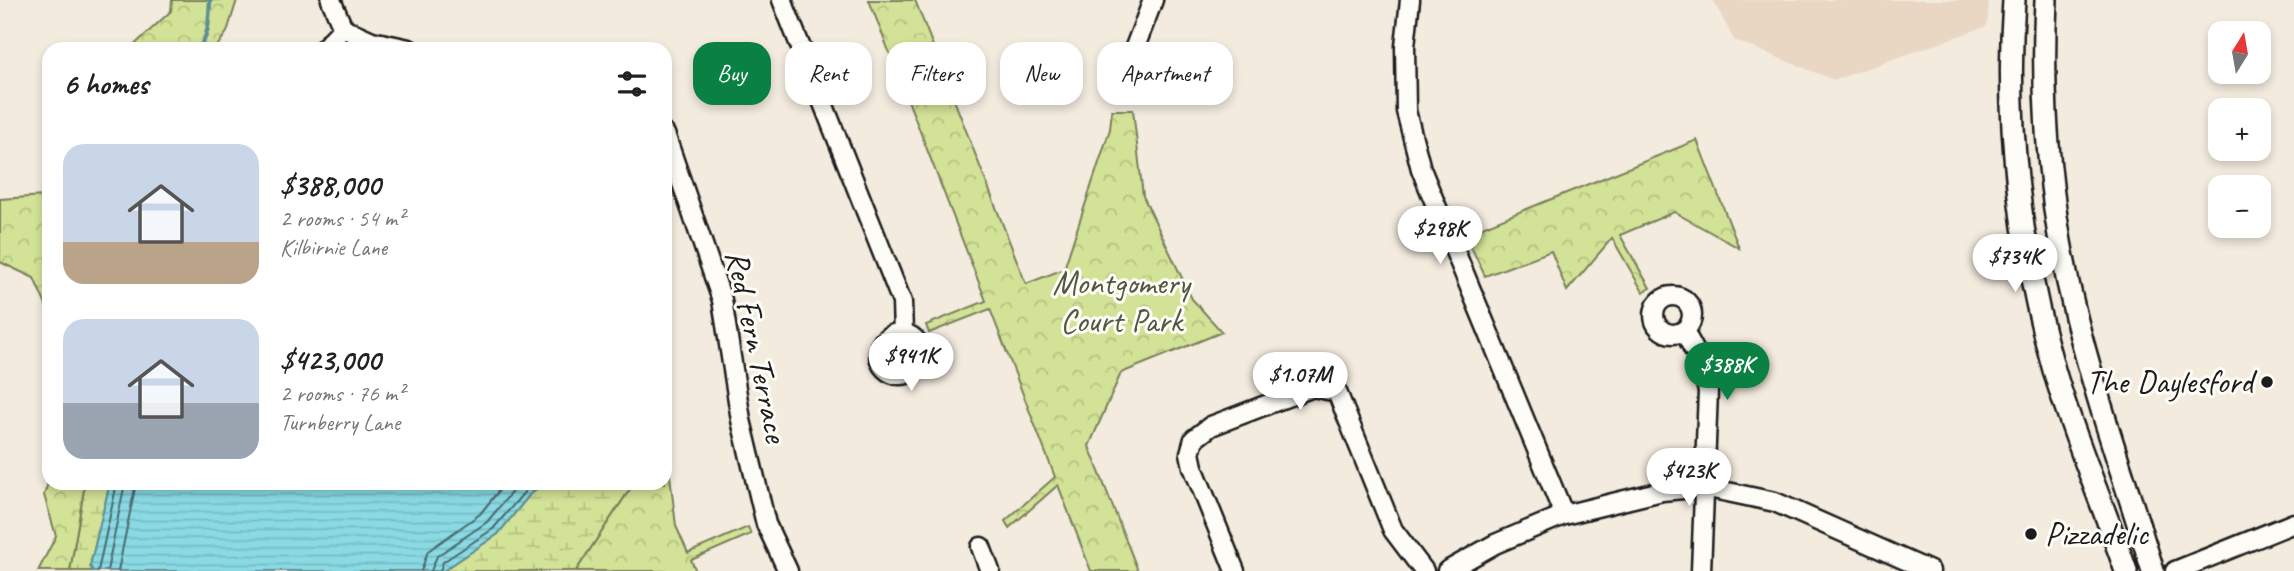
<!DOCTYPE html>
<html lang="en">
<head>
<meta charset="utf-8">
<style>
	:root { --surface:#fff; --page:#f6f6f6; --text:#222; --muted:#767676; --accent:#0b8043 }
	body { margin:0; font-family:Caveat,sans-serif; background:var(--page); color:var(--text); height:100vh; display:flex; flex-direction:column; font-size:26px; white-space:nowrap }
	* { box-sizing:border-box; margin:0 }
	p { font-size:23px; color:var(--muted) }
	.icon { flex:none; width:38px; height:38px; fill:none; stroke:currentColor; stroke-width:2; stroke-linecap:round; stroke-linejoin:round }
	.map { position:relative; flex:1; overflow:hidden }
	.drawer { position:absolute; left:42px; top:42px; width:630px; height:448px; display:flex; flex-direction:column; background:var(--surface); border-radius:21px; box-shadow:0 4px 10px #0003 }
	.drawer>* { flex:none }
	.top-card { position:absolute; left:693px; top:42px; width:665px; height:63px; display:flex; gap:14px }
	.needle { width:46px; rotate:11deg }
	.buttons { position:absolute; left:2208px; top:21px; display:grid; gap:14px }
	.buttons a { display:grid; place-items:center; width:63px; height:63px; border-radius:14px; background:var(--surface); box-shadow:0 4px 10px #0003; font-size:35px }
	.price { position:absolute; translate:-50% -60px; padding:0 16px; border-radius:24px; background:#fff; color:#222; font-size:23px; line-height:46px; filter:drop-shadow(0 2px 4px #0008) }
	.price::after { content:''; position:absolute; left:50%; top:42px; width:21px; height:16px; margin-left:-10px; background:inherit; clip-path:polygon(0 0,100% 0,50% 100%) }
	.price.current { background:var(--accent); color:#fff }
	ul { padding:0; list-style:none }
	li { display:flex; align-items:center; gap:21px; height:175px; padding:0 21px }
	li span { display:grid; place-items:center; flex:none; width:196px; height:140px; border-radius:21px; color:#555 }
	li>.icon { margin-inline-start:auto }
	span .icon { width:84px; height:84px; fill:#fffc; stroke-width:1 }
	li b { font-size:30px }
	h2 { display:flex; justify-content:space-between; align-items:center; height:84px; padding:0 21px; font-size:30px }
	.pill { padding:0 24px; border-radius:21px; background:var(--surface); box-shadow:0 4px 10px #0003; font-size:24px; line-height:63px }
	.pill.current { background:var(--accent); color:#fff }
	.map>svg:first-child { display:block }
	.built { fill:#e9d7c3 }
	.wetland { fill:url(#wetland-marsh); stroke:#777f59; stroke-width:2 }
	.park { fill:url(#park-crowns); stroke:#777f59; stroke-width:2 }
	.water { fill:url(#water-rules); stroke:#5e8e94; stroke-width:2 }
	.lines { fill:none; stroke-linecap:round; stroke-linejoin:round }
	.shore { stroke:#48686c; stroke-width:2 }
	.stream { stroke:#5e8e94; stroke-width:4.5 }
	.minor-casing { stroke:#1c1c1c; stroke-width:23 }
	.major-casing { stroke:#1c1c1c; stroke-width:26 }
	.minor { stroke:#fdfcf7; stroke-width:18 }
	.major { stroke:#fdfcf7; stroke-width:21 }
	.poi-dot { fill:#1c1c1c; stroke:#fdfcf7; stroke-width:2.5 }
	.labels { text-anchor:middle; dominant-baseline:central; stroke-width:6; stroke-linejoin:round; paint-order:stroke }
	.park-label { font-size:33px; fill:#535741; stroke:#fdfcf7 }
	.street-label { font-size:33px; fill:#1c1c1c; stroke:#fdfcf7 }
	.poi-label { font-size:33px; fill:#1c1c1c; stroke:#fdfcf7; text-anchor:end }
</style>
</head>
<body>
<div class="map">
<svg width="2294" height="571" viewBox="0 0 2294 571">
	<defs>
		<pattern id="wetland-marsh" width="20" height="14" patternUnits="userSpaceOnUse" patternTransform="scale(1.75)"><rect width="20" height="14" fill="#d2e296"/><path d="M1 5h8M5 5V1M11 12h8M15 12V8" fill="none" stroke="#b4c181"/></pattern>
		<pattern id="park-crowns" width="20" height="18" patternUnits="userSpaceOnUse" patternTransform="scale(1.75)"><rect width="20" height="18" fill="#d2e296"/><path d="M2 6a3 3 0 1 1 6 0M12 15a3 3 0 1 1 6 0" fill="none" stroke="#b4c181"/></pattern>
		<pattern id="water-rules" width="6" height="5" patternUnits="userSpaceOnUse" patternTransform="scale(1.75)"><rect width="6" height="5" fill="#8adae4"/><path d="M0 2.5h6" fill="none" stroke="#76bac3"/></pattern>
	</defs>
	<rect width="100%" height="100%" fill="#f4ebdf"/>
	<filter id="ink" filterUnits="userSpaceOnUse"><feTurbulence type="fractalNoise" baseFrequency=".0143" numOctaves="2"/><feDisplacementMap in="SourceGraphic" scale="14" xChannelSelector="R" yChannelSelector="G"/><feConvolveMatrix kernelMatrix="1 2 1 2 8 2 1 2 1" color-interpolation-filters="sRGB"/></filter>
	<g filter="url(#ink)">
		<path class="built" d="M1713,0H1989L1987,26L1834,80L1734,40Z"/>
		<path class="wetland" d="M85,483H110L90,566L93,571H70Z
			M544,483H634L576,571H443L498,534L531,493Z"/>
		<path class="park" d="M172,0H237L227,32L215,49H130L171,11Z
			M869,0H915L1026,284L1064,269L1110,129L1112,110H1133L1143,196L1192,299L1222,332L1121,373L1089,446L1138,571H1091L1058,485L1009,528L1005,521L1055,477L990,309L929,333L926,325L986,301Z
			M49,138V312L34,278L0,262V199L44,196Z
			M1697,140L1739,248L1674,212L1620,235L1650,288L1643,292L1612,238L1567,291L1551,251L1485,276L1465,234Z
			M665,433L676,526L688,553L748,527L751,534L691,560L696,571H576L634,483H665Z
			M49,480V483H85L70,571H38L56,536L44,495Z"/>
		<path class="water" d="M110,483H544L531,493L498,534L443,571H93L90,566Z"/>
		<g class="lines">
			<path class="shore" d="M98,571L117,483
				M107,571L125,483
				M118,571L136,483
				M421,571L428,551L480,514L505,483
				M431,571L437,556L487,522L519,483
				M440,571L443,562L493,529L532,483"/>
			<path class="stream" d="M197,49C210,38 209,16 210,0"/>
			<g class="minor-casing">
				<path id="minor" d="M331,0L343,28L372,41L409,49
					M782,0L902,302L903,333
					M1410,0L1405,46L1406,111L1421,169L1564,515
					M323,49L343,28
					M1122,81L1153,0
					M665,134L722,300L741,420L766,524L788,571
					M1654 315a19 19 0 1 1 38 0a19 19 0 1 1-38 0Z
					M1684,331L1700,361L1708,391L1701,571
					M879 354a21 21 0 1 1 42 0a21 21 0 1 1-42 0Z
					M981,547L990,571
					M1235,571L1193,467L1190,453L1194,439L1211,426L1313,387L1337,392L1393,530L1424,571
					M1447,571L1495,544L1564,515L1662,491L1704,487L1775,502L1930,571
					M2175,571L2294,523"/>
			</g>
			<g class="major-casing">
				<path id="major" d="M2014,0C2005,122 2020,252 2054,370C2074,438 2103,504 2126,571
					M2046,0C2041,105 2050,214 2076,317C2097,402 2127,486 2153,571"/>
			</g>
			<use href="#minor" class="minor"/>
			<use href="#major" class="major"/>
		</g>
	</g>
	<g class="poi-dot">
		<circle cx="2267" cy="382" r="7"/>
		<circle cx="2031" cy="534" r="7"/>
	</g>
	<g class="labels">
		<g class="park-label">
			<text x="1121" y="283">Montgomery<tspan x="1121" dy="38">Court Park</tspan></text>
		</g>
		<g class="street-label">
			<text transform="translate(757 346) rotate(78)">Red Fern Terrace</text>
		</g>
		<g class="poi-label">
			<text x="2253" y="382">The Daylesford</text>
			<text x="2045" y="534" text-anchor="start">Pizzadelic</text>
		</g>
	</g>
</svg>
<div class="buttons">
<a><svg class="needle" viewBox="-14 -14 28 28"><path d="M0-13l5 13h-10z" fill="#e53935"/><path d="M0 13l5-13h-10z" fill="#767676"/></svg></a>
<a>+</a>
<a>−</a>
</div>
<b class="price" style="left:1440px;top:266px">$298K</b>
<b class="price" style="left:2015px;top:294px">$734K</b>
<b class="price" style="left:911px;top:393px">$941K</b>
<b class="price current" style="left:1727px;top:402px">$388K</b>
<b class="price" style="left:1300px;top:412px">$1.07M</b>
<b class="price" style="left:1689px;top:508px">$423K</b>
<div class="top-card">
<a class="pill current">Buy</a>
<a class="pill">Rent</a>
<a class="pill">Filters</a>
<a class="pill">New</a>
<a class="pill">Apartment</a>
</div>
<section class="drawer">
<h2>6 homes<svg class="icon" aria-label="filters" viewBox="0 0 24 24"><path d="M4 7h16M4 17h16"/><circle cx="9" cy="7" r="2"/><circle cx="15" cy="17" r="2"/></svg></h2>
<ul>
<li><span style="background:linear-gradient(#c9d6e8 70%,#b9a48a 0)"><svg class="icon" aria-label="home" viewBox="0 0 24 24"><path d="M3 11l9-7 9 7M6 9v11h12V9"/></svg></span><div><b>$388,000</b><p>2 rooms · 54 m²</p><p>Kilbirnie Lane</p></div></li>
<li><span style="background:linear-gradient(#c9d6e8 60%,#9aa5b1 0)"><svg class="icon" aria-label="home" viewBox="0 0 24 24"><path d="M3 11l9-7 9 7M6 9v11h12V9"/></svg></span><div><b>$423,000</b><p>2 rooms · 76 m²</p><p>Turnberry Lane</p></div></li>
</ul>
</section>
</div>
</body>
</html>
